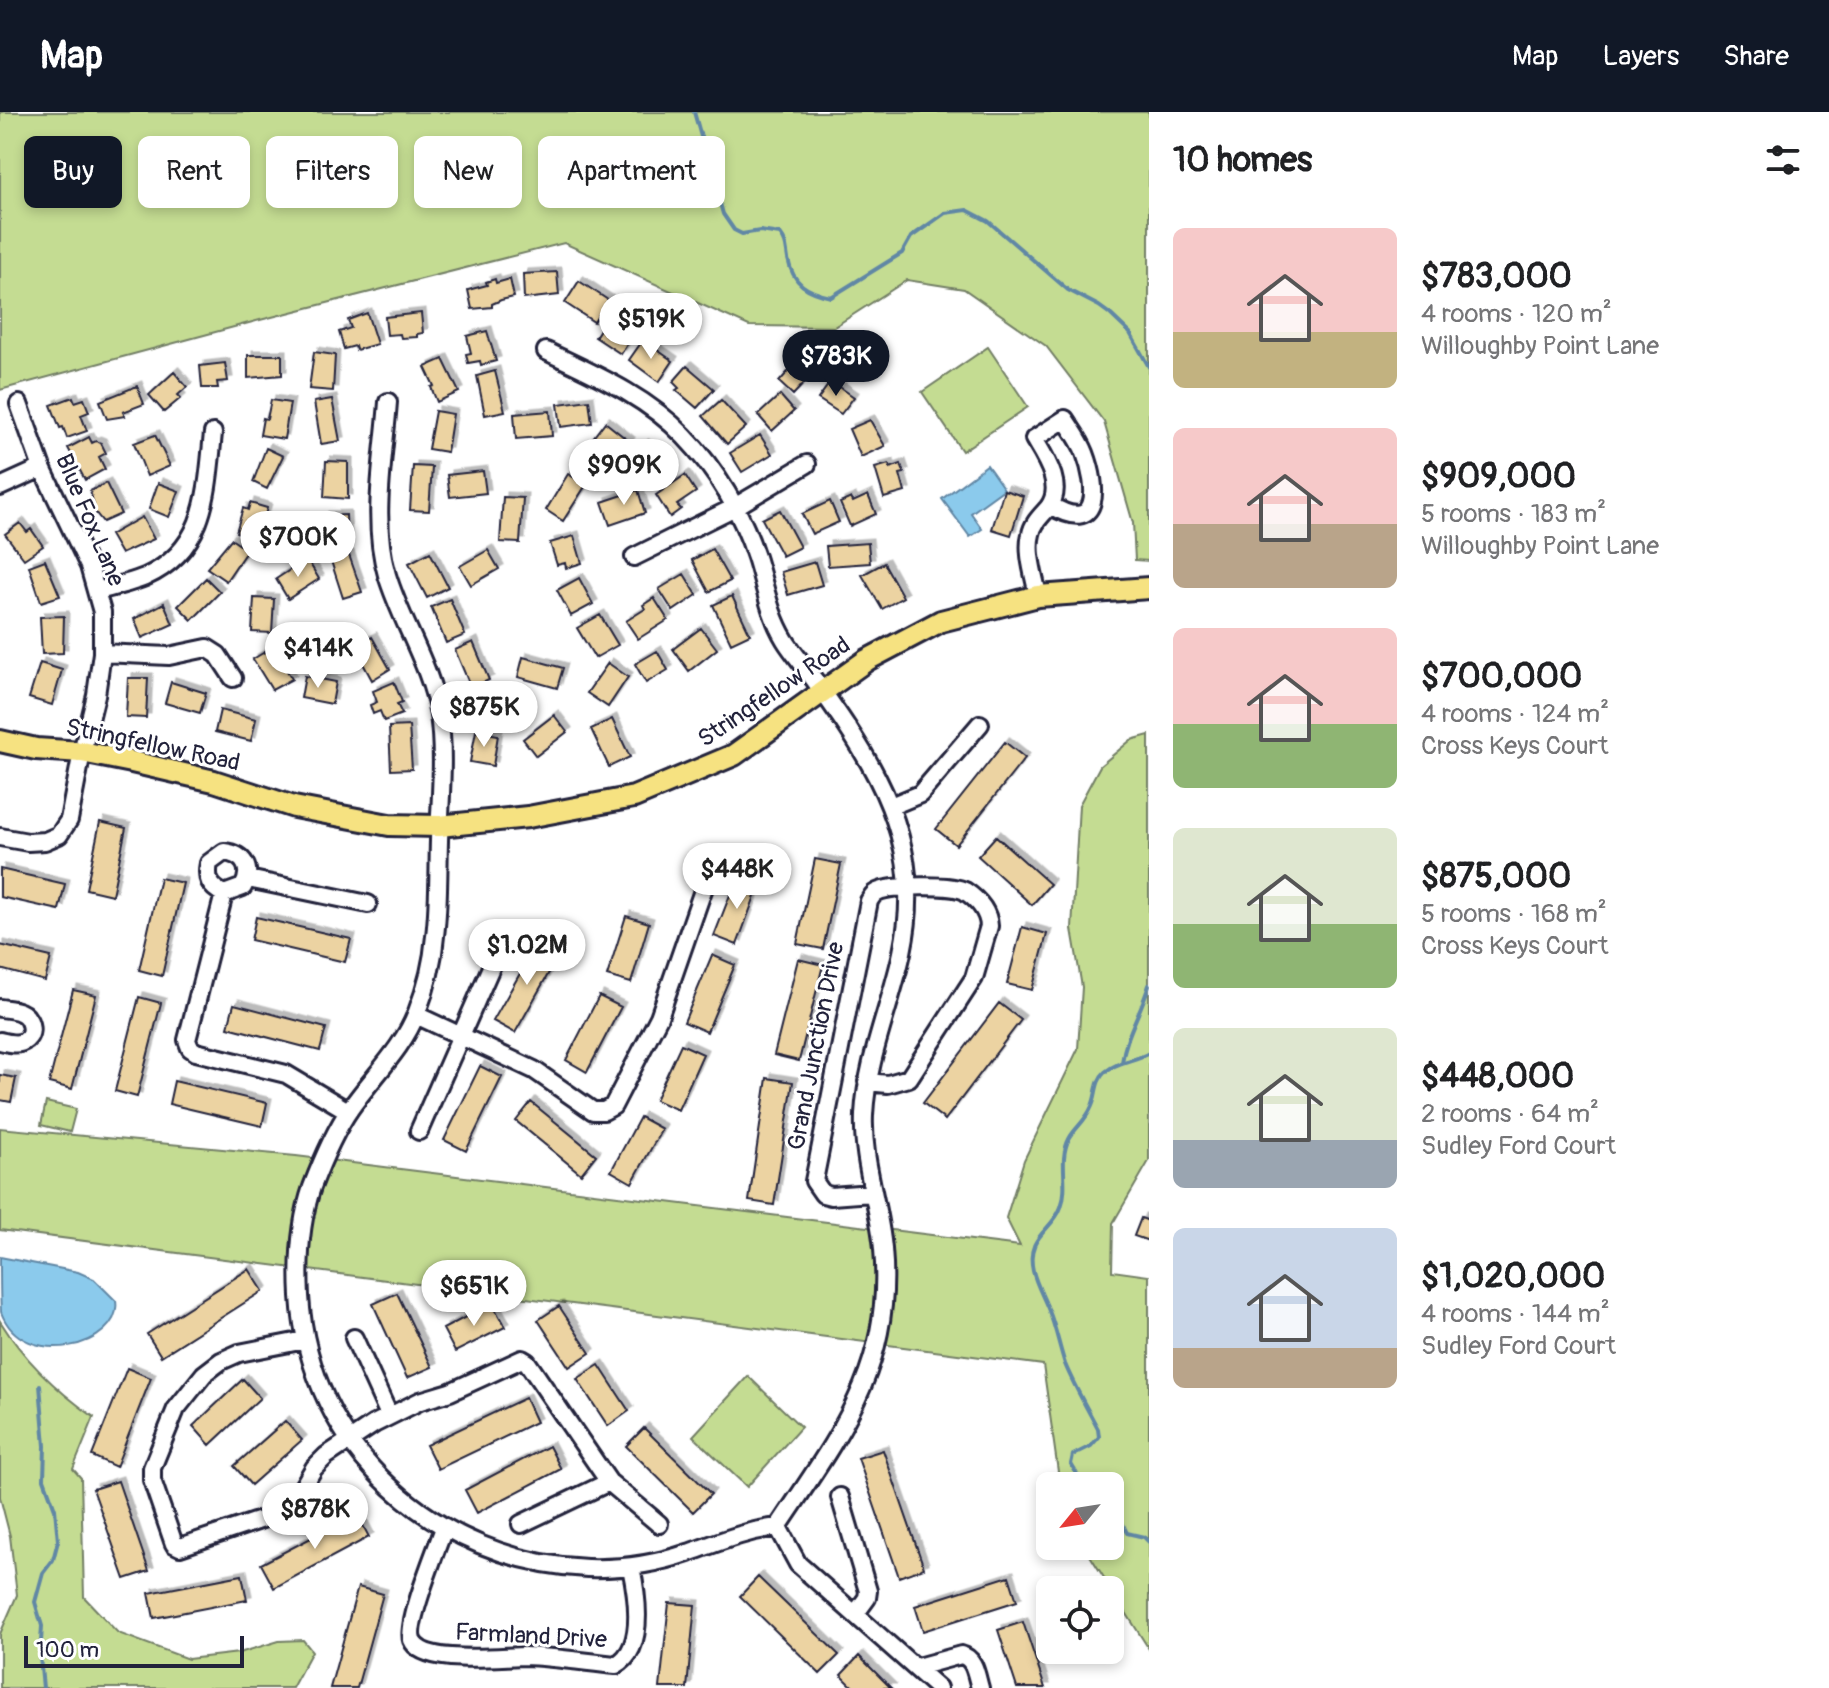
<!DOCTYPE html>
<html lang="en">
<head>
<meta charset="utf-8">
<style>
	:root { --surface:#fff; --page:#f2f2f2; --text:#202124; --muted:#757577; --accent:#111827 }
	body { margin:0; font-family:Pangolin,sans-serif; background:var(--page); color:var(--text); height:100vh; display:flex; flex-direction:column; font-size:30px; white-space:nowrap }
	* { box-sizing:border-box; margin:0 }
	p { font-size:26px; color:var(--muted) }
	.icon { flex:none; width:44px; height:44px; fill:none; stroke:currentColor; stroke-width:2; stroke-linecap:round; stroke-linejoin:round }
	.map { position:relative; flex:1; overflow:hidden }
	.details { display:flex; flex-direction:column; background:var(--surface); width:680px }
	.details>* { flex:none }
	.banner { position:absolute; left:24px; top:24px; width:760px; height:72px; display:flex; gap:16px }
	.needle { width:52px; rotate:240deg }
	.controls { position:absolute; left:1036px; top:1360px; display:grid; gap:16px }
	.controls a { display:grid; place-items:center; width:88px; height:88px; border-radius:12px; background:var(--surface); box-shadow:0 4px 12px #0003; font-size:40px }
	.scale { position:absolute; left:24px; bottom:20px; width:220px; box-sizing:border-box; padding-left:8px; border:4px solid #22223b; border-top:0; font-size:22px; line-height:28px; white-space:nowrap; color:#22223b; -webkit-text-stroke:6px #fff; paint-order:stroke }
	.price { position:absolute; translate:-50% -68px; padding:0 18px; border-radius:28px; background:#fff; color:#222; font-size:26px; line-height:52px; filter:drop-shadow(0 2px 4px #0008) }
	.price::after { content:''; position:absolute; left:50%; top:48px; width:24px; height:18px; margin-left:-12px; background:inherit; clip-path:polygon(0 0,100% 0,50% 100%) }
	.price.active { background:var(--accent); color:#fff }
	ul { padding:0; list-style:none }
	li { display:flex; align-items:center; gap:24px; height:200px; padding:0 24px }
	li span { display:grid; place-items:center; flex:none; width:224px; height:160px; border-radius:12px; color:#555 }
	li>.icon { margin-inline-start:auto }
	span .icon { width:96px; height:96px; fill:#fffc; stroke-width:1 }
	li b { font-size:34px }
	h2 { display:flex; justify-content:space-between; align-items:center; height:96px; padding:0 24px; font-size:34px }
	.tag { padding:0 28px; border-radius:12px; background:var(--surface); box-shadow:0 4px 12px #0003; font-size:28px; line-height:72px }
	.tag.active { background:var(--accent); color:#fff }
	header { display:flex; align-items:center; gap:48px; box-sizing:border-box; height:112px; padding:0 40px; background:var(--accent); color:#fff }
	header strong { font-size:38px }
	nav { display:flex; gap:44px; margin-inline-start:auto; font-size:28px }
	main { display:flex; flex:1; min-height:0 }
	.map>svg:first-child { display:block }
	.green { fill:#c4dc92; stroke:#737f66; stroke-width:2 }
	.water { fill:#8bcaec; stroke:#6187a5; stroke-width:2 }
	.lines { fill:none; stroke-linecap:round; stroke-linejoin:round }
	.stream { stroke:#6187a5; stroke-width:4 }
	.building { fill:#ecd3a2; stroke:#22223b; stroke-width:2; filter:url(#shadow) }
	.minor-casing { stroke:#22223b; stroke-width:22 }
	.major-casing { stroke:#22223b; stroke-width:26 }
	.minor { stroke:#fff; stroke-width:16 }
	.major { stroke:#f6e281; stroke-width:20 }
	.labels { text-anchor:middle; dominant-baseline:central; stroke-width:6; stroke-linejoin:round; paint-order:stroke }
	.street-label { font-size:24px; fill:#22223b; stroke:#fff }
</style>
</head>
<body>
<header>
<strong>Map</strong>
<nav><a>Map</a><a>Layers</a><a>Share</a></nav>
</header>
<main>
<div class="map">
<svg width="1149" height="1576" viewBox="0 0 1149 1576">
	<defs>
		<filter id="shadow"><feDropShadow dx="4.5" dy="-4.5" stdDeviation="0" flood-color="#0004"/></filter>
	</defs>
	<rect width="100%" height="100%" fill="#fff"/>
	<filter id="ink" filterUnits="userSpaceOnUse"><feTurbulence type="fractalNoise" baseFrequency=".0125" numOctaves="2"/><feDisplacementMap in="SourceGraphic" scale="16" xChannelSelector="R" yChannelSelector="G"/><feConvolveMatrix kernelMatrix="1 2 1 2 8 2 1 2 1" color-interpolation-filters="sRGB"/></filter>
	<g filter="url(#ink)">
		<path class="green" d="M0,0H1149V449L1135,448L1133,411L1104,310L1046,234L964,177L907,168L834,215L749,214L564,131L260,208L0,278Z
			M988,235L1028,295L962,339L922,280Z
			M1149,623V1049L1113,1111L1112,1159L1149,1164V1537L1084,1434H1110V1374H1060L1043,1253L0,1118V1016L296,1044L1020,1134L1006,1106L1024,1048L1078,937L1082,875L1072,817L1079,693L1100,654L1131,628Z
			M46,990L76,997L70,1020L41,1013Z
			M0,1209C24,1248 57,1279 94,1305L73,1357L81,1366L84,1485L118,1521L188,1547L239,1541L279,1529L303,1528L312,1539L292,1576H0V1522L17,1483L10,1424L0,1385Z
			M748,1264L801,1315L747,1375L693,1324Z"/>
		<path class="water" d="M987,353L1004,377L971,401L982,417L970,425L942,387Z
			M0,1145L78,1160L94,1167L116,1189C123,1234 23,1260 1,1200C0,1185 0,1161 0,1145Z"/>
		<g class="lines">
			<path class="stream" d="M694,0L723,102L734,118L742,122L760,119L780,122C787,131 786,136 788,147C793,172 807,180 831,185L902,141L911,125L945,101L967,98L988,109L1068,178L1099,194L1110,202L1130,221L1149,255
				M1122,950C1126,922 1141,900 1149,873
				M40,1273L45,1334L44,1367L55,1397L58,1429L53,1448L43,1461L35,1490L42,1514L40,1545L43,1576
				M1084,1374L1071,1352L1073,1343L1091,1334L1099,1325L1098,1317C1087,1296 1074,1274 1065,1252C1059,1234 1056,1216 1049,1199C1044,1186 1036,1172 1033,1159C1025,1123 1053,1119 1061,1095C1067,1079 1063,1063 1064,1046C1066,1018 1083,1016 1092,994C1097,983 1095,969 1105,960C1117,949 1135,949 1149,941
				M1110,1385L1127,1421L1144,1425L1149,1430"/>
		</g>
		<path class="building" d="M557,160L559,183L524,187L523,162Z
			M495,167L496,171L510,167L514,185L501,188L492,192V195L472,197L468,178L487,173L486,170Z
			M579,169L608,188L594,210L565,191Z
			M367,201L377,232L356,238L355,234L344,237L339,220L351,216L348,208Z
			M421,201L423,221L417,222V225L401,226L400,222L387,223L385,205Z
			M613,204L621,209L618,213L633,223L621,242L595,225L604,211L607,214Z
			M487,219L496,249L481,253L480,249L468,251L466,242L471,241L467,224Z
			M643,228L673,249L659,270L629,248Z
			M807,238L822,252L793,283L779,270Z
			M314,240L335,243L333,279L309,277Z
			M248,243H282V263L248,266Z
			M443,247L459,280L437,290L431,275L434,274L425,255Z
			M225,251L228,269L217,270L218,276H202L200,254Z
			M687,254L714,277L697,296L676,278L679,276L673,270Z
			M495,259L505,299L485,303L477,264Z
			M174,260L187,275L178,283L181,286L164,300L149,283Z
			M831,269L854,285L841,302L818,287Z
			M137,274L144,292L123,300L125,304L107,307L100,289Z
			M780,283L794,299L772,319L758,303Z
			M73,285L75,290L84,287L89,300L81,303L87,319L67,326L63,315L60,316L51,293Z
			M332,287L340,329L321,332L314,290Z
			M271,288L290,291L284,327L260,323L263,306L267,307Z
			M589,288L592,311L561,315L558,292Z
			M721,288L746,315L727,332L703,304Z
			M435,299L453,302L447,340L428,337Z
			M550,299L552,324L516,327L514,302Z
			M870,308L885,334L861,345L849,317Z
			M605,310L630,330L616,347L592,327Z
			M155,323L170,354L147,364L134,331Z
			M760,323L772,342L742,360L730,341Z
			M89,325L92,331L96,329L101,331L106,341L99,345L105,357L85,368L68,336Z
			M644,332L665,353L647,371L628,348Z
			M266,336L283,344L267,377L253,370Z
			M326,349L348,350V387L324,385Z
			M889,352L890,356L901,352L904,361L900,362L905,380L884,386L875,356Z
			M413,354L432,355L429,399L410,398Z
			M483,359L486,381L450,385L447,363Z
			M568,362L586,373L563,409L546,398Z
			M685,363L696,380L677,393L681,397L670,405L656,383Z
			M106,371L121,402L103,410L91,395L94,393L90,379Z
			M158,371L179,379L169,405L149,397Z
			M638,378L645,401L610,413L602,390Z
			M1004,378L1023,384L1011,423L992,417Z
			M868,383L876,402L850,414L840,391L851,386L853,390Z
			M503,385L523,386L520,431L500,430Z
			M830,389L839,410L812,422L802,402Z
			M250,391L267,396L258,427L236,420L243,396L248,398Z
			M780,398L800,435L782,444L762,407Z
			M346,403L347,436H325L324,404Z
			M142,405L154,427L121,442L110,423Z
			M20,411L27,420L31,417L43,434L24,447L5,422Z
			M574,424L582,451L566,456L565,451L557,453L550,431Z
			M231,427L247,438L226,469L207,456Z
			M868,431L870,451L828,454L826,434Z
			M712,437L730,469L709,480L692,448Z
			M488,438L499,457L471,473L460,454Z
			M430,440L448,475L427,486L409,451Z
			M349,443L362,480L343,486L331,449Z
			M307,447L319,467L288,487L276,467Z
			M45,448L60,484L41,490L29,454Z
			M815,450L822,473L788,483L781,460Z
			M884,451L903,485L882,497L862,463Z
			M684,462L697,483L673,499L659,477Z
			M206,466L220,480L192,508L178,494Z
			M579,466L593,492L571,504L557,478Z
			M732,484L750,522L731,531L713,493Z
			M254,486L274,487L272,521L252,520Z
			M654,486L668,508L638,527L626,509L645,497L643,493Z
			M450,487L465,523L446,531L431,495Z
			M164,491L173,512L142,526L134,507Z
			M600,503L618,533L595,546L577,516Z
			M64,504L63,541L42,542L40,505Z
			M701,516L717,537L689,559L673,537Z
			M372,525L390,557L372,568L354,535Z
			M473,530L489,568L471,576L455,538Z
			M273,535L292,567L272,578L253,547Z
			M657,539L668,558L646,571L635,552Z
			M523,545L563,556L557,576L518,565Z
			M40,551L62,558L52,593L29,586Z
			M608,551L628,565L608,595L587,581Z
			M305,564L336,570L332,592L301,586Z
			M128,566H148L146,606L126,605Z
			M171,570L206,581L200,601L165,591Z
			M394,570L402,590L397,592L402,602L384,609L380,599L373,602L370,593L377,590L373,579Z
			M220,598L256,607L251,629L215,620Z
			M554,603L567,620L536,644L523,627Z
			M612,607L630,645L609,655L591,617Z
			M409,614L412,657L391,658L389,615Z
			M476,619L498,623L493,654L470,650Z
			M1005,630L1025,646L956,733L936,717Z
			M100,710L126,716L112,783L86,777Z
			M996,724L1050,772L1032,793L978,744Z
			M815,747L841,752L823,837L797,832Z
			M0,757L65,772L59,798L0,785Z
			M737,765L759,773L737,833L714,824Z
			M160,766L183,771L162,864L139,858Z
			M626,804L649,811L631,871L607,864Z
			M256,805L351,827L345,850L251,828Z
			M1022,815L1047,822L1032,878L1007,872Z
			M539,828L560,841L515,921L493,909Z
			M0,833L51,845L45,869L0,857Z
			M712,843L735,853L707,920L684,910Z
			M798,847L823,853L799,949L774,943Z
			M73,878L96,883L72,977L49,971Z
			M599,884L621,895L587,960L566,948Z
			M139,885L161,891L137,985L115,979Z
			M999,891L1021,908L945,1008L923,991Z
			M234,892L326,916L320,939L228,915Z
			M681,932L703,942L678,998L655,988Z
			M480,954L502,965L466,1039L444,1028Z
			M0,963L16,966L11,990L0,988Z
			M767,966L793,970L774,1093L749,1089Z
			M174,969L267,991L262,1014L169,992Z
			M531,990L596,1043L581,1062L516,1009Z
			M640,1005L662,1017L632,1071L611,1059Z
			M1141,1106L1149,1109V1129L1134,1124Z
			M249,1157L263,1179L161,1244L147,1222Z
			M397,1181L432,1255L407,1266L373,1192Z
			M492,1191L505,1215L455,1240L443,1217Z
			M559,1194L590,1241L569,1255L538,1208Z
			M599,1253L629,1299L608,1314L577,1267Z
			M127,1256L151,1266L116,1355L92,1344Z
			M243,1267L260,1286L210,1333L193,1314Z
			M525,1286L536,1310L438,1357L426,1333Z
			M285,1309L302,1328L251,1373L234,1354Z
			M644,1316L711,1382L693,1400L626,1334Z
			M549,1334L561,1357L477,1401L465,1378Z
			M883,1338L924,1456L899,1465L858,1346Z
			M118,1369L149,1459L125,1467L93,1377Z
			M357,1402L369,1425L274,1476L261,1452Z
			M242,1463L247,1488L154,1506L149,1481Z
			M1009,1464L1017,1489L923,1519L915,1494Z
			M758,1465L839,1543L820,1562L740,1484Z
			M358,1475L383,1482L357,1576H330Z
			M669,1491L695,1493L687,1576H660Z
			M1023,1510L1045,1576H1017L998,1518Z
			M859,1544L891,1576H854L841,1563Z"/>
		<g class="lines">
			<g class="minor-casing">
				<path id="minor" d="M546,239C594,262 646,284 684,324C716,357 742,401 756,445C765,473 769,502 785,528C793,541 804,553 813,566C859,630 906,697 908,779C911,857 868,925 864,1003C862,1050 879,1092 883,1137C894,1254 839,1323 778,1415
					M388,290C384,345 371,409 387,463C401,510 431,554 439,603C445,644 440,688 439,729C438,761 439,792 435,824C433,849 426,877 417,900C403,937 372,965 350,997C334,1020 322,1049 312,1075C300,1110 298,1148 300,1184C309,1337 437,1450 587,1456C621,1457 656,1452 688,1441C719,1430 745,1419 778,1415
					M0,375L42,356
					M634,445L733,396L807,352
					M97,479C113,475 130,471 145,465C207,437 207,379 213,321
					M1038,484C1035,466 1026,441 1031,422C1033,411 1041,404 1048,396C1065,375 1046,347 1034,327L1065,307C1072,318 1080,328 1085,341C1098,375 1101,424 1050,393
					M102,541L169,544L207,536L218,543L233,566
					M891,694L920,682L980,612
					M0,725L28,730L45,729L59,723L69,708L82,640L96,583L102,541V500L89,454L42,356L19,292
					M248,767L368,792
					M224,782L243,775C253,757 244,742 224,740L209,751C206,766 209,775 224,782L187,928L190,936L196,940L286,962L348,999
					M0,896C6,897 14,897 20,900C30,904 35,920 26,928C19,934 8,931 0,929
					M416,903L534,958L593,999H604L613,994L659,905L709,761
					M867,970L888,972L909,966L974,866L989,814C988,799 977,787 965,779C952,772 891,773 877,780C873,782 872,784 869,789L814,1069L823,1082L831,1084L872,1081
					M419,1019L506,821
					M354,1226L389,1303
					M305,1228L239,1241L221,1249L204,1262L176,1297L152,1356V1368L174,1432L180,1435L263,1407L282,1399L298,1383L314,1356L326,1344L374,1312L420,1289L450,1280L522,1247L527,1250L609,1370L659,1412
					M840,1385L868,1479L867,1486L856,1501
					M521,1412L609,1370
					M778,1415L798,1452L938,1576
					M444,1416C437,1436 406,1511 412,1528C422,1554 501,1544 524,1544C554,1545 586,1550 616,1553C646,1537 637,1483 631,1455
					M917,1555L961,1543C975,1546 976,1563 980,1576"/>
			</g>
			<g class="major-casing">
				<path id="major" d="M0,629L36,637L82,640L132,650L214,669L294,695L389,713L439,714L528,705L634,685L734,643L867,548L941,509L1038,484L1149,476"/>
			</g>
			<use href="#minor" class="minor"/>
			<use href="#major" class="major"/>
		</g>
	</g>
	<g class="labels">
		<g class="street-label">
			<text transform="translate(90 408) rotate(67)">Blue Fox Lane</text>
			<text transform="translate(774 580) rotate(-34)">Stringfellow Road</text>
			<text transform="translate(153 633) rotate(12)">Stringfellow Road</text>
			<text transform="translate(816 934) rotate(-79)">Grand Junction Drive</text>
			<text transform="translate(531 1524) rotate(3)">Farmland Drive</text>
		</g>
	</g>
</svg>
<div class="controls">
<a><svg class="needle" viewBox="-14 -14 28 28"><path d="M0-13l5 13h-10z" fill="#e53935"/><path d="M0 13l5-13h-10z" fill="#757577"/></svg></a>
<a><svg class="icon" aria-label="locate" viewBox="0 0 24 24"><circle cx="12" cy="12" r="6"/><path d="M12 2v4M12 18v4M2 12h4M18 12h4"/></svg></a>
</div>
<div class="scale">100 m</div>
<b class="price" style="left:651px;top:249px">$519K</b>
<b class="price active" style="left:836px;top:286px">$783K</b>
<b class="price" style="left:624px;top:395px">$909K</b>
<b class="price" style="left:298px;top:467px">$700K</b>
<b class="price" style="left:318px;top:578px">$414K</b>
<b class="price" style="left:484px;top:637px">$875K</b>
<b class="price" style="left:737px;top:799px">$448K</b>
<b class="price" style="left:527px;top:875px">$1.02M</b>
<b class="price" style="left:474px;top:1216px">$651K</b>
<b class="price" style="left:315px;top:1439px">$878K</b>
<div class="banner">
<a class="tag active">Buy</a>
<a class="tag">Rent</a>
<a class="tag">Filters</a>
<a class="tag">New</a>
<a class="tag">Apartment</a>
</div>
</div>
<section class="details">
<h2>10 homes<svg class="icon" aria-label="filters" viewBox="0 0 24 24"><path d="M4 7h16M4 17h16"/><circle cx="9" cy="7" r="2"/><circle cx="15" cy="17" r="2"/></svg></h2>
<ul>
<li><span style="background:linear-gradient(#f6c9c9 65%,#c2b280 0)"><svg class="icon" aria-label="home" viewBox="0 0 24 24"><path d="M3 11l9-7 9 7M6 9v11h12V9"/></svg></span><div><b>$783,000</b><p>4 rooms · 120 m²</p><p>Willoughby Point Lane</p></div></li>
<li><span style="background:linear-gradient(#f6c9c9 60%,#b9a48a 0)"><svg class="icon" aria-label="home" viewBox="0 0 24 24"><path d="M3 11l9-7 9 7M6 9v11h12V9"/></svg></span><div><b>$909,000</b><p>5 rooms · 183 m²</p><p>Willoughby Point Lane</p></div></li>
<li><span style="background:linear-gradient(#f6c9c9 60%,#8fb573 0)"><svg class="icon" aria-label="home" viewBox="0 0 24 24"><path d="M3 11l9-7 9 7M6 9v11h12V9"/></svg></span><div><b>$700,000</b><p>4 rooms · 124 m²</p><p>Cross Keys Court</p></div></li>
<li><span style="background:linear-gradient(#dfe7d0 60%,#8fb573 0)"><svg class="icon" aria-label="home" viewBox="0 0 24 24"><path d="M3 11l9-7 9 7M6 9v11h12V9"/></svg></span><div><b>$875,000</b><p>5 rooms · 168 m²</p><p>Cross Keys Court</p></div></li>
<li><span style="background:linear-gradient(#dfe7d0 70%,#9aa5b1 0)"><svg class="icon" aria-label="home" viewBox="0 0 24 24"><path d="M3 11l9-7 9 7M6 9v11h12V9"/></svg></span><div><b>$448,000</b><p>2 rooms · 64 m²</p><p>Sudley Ford Court</p></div></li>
<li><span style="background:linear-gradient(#c9d6e8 75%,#b9a48a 0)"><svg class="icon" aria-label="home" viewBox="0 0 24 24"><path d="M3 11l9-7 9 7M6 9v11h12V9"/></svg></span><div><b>$1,020,000</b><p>4 rooms · 144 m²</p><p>Sudley Ford Court</p></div></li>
</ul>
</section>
</main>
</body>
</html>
